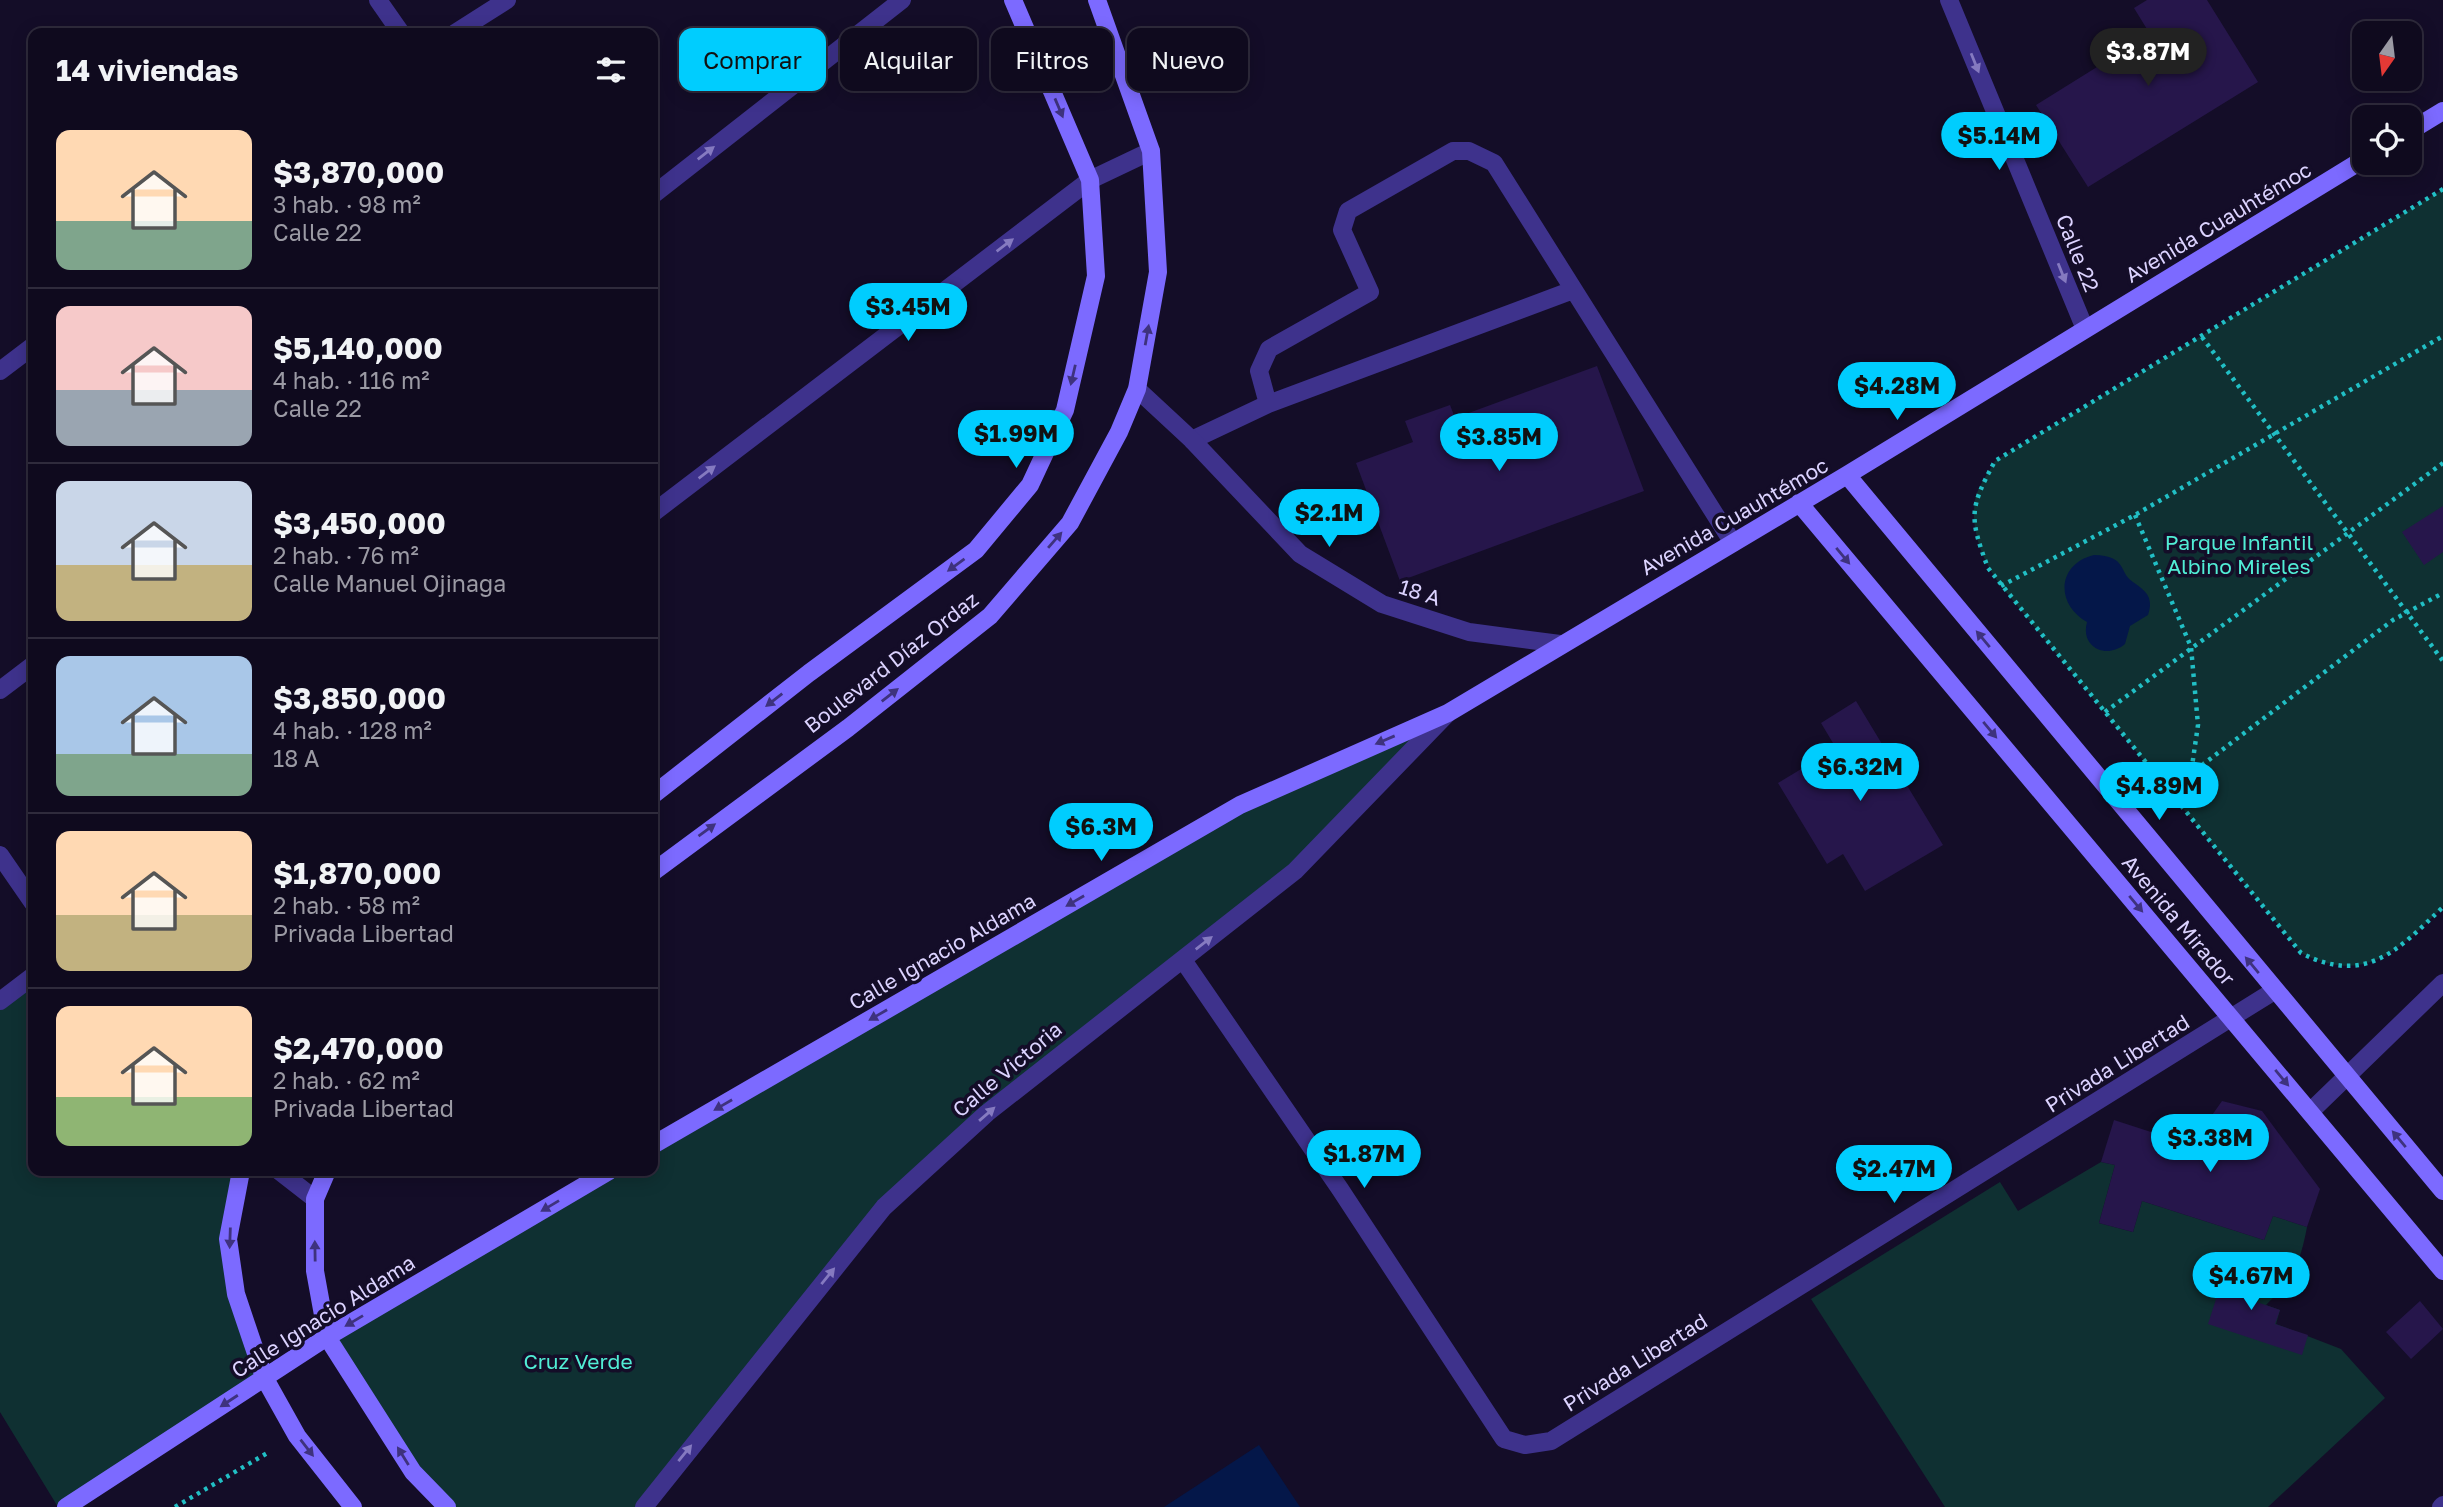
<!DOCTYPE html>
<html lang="es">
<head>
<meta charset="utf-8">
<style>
	:root { --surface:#0f0a1e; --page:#181327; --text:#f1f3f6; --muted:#9b9aa4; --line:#2f2b3c; --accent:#00cdfe }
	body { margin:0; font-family:"Golos Text",sans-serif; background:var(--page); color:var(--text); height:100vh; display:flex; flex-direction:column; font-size:26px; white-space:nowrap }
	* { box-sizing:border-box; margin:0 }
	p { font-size:23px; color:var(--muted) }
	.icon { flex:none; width:38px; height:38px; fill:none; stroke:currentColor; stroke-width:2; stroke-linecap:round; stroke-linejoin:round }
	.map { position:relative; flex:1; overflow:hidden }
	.side { position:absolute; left:28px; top:28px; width:630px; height:1148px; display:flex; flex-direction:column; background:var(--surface); border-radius:14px; box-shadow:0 4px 18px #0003,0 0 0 2px var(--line) }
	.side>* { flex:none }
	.guide { position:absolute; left:679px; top:28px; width:665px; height:63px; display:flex; gap:14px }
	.needle { width:46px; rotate:194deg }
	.buttons { position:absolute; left:2352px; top:21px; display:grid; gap:14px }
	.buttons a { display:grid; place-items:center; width:70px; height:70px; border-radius:14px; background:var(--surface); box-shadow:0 4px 18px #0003,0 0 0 2px var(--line); font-size:35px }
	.price { position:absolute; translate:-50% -60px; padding:0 16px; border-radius:24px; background:var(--accent); color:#111; font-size:23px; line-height:46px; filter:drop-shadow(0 2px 4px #0008) }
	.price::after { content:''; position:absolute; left:50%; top:42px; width:21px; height:16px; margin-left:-10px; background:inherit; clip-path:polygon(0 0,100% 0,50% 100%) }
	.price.on { background:#222; color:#fff }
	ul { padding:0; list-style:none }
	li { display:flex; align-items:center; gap:21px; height:175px; padding:0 28px }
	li+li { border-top:2px solid var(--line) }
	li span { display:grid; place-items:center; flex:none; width:196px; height:140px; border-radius:14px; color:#555 }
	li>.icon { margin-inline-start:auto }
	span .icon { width:84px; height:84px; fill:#fffc; stroke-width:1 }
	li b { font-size:30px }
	h2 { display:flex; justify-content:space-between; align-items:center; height:84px; padding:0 28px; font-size:30px }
	.tag { padding:0 24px; border-radius:14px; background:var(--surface); box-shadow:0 4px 18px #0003,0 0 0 2px var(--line); font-size:24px; line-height:63px }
	.tag.on { background:var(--accent); color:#111 }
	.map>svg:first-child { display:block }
	.green { fill:#0f3032 }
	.water { fill:#041749 }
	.building { fill:#26164b }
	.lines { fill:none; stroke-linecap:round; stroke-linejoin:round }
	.path { stroke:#21bfc5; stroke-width:4.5; stroke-dasharray:3.5 5; stroke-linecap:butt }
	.service { stroke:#3e328c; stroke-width:18 }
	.minor { stroke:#3e328c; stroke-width:18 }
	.secondary { stroke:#7c6aff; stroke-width:18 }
	.oneway { fill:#857ac0 }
	.oneway2 { fill:#3e327e }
	.labels { text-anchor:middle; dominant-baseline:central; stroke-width:7; stroke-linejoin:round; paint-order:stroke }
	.street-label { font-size:21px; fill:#dcd3ff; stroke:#140d28 }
	.park-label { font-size:21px; fill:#51edd5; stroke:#140d28 }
</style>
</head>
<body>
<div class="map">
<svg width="2443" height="1507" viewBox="0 0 2443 1507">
	<rect width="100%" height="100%" fill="#140d28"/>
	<path class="green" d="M2443,189V907C2398,950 2366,986 2301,953L2001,586C1983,562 1970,531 1975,500C1977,487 1989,472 1995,461Z
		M1448,713L1295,871L884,1207L650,1507H447L327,1337L611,1171H653V1146L1240,805Z
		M33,975V1171H241L228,1239L264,1377L58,1507L0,1412V999Z
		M2101,1162L2115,1165L2099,1223L2133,1232L2142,1201L2264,1240L2273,1216L2307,1227C2300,1264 2293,1279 2266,1305L2280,1310L2276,1324L2341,1349L2385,1398L2268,1507H1945L1811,1299L2000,1182L2018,1211Z"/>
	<path class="water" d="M2094,555C2128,556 2118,572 2133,582C2146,591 2154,597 2148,615L2130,626L2125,644C2106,660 2080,647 2087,622C2055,604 2057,564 2094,555Z
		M1259,1445L1300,1507H1164Z"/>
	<path class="building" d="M2147,0H2207L2258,82L2088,187L2036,105L2150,34L2134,8Z
		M1597,366L1644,491L1400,581L1356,463L1413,442L1405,421L1450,405L1455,418Z
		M2443,506V552L2424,565L2402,532Z
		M1856,701L1943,845L1865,891L1843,854L1827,864L1778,783L1836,748L1821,723Z
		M2222,1101L2262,1111L2320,1189L2307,1227L2273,1216L2264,1240L2142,1201L2133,1232L2099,1223L2115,1165L2101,1162L2114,1120L2191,1145Z
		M2229,1259L2258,1268L2248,1299L2280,1310L2275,1324L2308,1335L2302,1355L2208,1324Z
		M2420,1301L2443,1329L2411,1359L2386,1332Z"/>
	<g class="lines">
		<path class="path" d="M2443,189L1995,461C1969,509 1969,517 1988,568L2301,953C2366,986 2398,950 2443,907
			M2202,337L2443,661
			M2135,515L2191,647L2198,725L2191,773
			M2001,586L2135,515L2443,336
			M2105,712L2443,463
			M2168,791L2393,620L2443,593
			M175,1507L269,1452"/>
		<path class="service" d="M1268,404L1259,371L1269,349L1370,292L1342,230L1348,211L1453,151H1469L1494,163L1733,543
			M1192,440L1268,404L1573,290"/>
		<path class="minor" d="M378,0L401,33
			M1949,0L2085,329
			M455,33L507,0
			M653,195L902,0
			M0,371L33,346
			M1137,389L1192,440L1300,554L1382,604L1469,632L1560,644
			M653,513L1090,180L1151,151
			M0,690L33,665
			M0,855L33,903
			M1183,960L1340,1189L1504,1439L1525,1445L1551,1441L2274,991
			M0,1001L33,976
			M2310,1112L2443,983
			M279,1171L315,1199
			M644,1507L884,1207L987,1113L1295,871L1447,714
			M2441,1507L2443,1505"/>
		<path class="secondary" d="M2410,131L2443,111
			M1847,475L2443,1191
			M1799,503L2443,1271
			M653,795L809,673L976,550L1030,485L1065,410L1096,276L1090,180L1013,0
			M653,872L848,728L990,616L1070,523L1119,432L1137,389L1158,272L1151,151L1097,0
			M653,1145L1240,805L1448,713L1847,475L2364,159
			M241,1171L228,1239L236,1294L264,1377L297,1436L353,1507
			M327,1171L315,1199V1271L327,1337L413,1472L447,1507
			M66,1507L327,1337L609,1171"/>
	</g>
	<defs><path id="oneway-solid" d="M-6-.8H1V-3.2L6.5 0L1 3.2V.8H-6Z" transform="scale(1.75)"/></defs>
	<g class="oneway">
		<use href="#oneway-solid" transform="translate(1975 63) rotate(68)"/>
		<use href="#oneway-solid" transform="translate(706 153) rotate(-38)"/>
		<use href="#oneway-solid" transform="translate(1005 245) rotate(-37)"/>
		<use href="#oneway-solid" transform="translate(2062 273) rotate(68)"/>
		<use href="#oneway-solid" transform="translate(707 472) rotate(-37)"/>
		<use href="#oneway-solid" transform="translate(1204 943) rotate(-38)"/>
		<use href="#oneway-solid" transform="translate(987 1114) rotate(-41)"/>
		<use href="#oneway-solid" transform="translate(828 1276) rotate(-51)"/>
		<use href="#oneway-solid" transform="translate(685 1453) rotate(-51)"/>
	</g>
	<g class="oneway2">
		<use href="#oneway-solid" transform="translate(1059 108) rotate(67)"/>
		<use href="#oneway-solid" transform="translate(1147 335) rotate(-80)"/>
		<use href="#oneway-solid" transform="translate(1073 375) rotate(103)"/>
		<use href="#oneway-solid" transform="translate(1055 540) rotate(-49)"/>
		<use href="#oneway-solid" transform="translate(1843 556) rotate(50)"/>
		<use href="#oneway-solid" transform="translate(956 565) rotate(144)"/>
		<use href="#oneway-solid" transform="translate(1983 639) rotate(-130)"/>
		<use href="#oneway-solid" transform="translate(890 695) rotate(-38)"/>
		<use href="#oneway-solid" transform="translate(774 700) rotate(142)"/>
		<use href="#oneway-solid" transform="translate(1990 730) rotate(50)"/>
		<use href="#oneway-solid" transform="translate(1385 740) rotate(157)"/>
		<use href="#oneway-solid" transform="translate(707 830) rotate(-36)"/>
		<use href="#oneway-solid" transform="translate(1075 901) rotate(150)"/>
		<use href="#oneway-solid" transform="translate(2136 904) rotate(50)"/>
		<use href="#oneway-solid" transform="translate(2252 965) rotate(-130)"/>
		<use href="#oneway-solid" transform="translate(878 1015) rotate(150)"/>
		<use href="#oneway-solid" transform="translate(2282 1078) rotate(50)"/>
		<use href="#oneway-solid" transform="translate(723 1105) rotate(150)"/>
		<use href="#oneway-solid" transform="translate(2399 1139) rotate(-130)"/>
		<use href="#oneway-solid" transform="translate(550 1206) rotate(149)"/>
		<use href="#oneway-solid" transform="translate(230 1238) rotate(92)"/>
		<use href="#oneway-solid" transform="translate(315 1251) rotate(-91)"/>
		<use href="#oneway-solid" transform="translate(354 1321) rotate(149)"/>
		<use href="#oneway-solid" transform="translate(229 1401) rotate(147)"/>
		<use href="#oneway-solid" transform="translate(307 1448) rotate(52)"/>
		<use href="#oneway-solid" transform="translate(403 1456) rotate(-122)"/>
	</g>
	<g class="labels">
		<g class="street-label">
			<text transform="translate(2218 222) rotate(-31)">Avenida Cuauhtémoc</text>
			<text transform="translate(2078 253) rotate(68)">Calle 22</text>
			<text transform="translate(1734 516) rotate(-30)">Avenida Cuauhtémoc</text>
			<text transform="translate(1420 592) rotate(18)">18 A</text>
			<text transform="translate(891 662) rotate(-38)">Boulevard Díaz Ordaz</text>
			<text transform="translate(2179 920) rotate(50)">Avenida Mirador</text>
			<text transform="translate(942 951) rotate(-30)">Calle Ignacio Aldama</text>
			<text transform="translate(2117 1063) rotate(-32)">Privada Libertad</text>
			<text transform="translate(1007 1069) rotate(-40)">Calle Victoria</text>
			<text transform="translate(323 1316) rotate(-32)">Calle Ignacio Aldama</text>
			<text transform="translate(1635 1362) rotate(-32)">Privada Libertad</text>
		</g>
		<g class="park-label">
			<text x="2239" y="542">Parque Infantil<tspan x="2239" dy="24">Albino Mireles</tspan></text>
			<text x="578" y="1361">Cruz Verde</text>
		</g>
	</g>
</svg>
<div class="buttons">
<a><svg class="needle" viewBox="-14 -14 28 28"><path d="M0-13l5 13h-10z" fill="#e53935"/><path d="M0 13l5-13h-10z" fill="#9b9aa4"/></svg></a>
<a><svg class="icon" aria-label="locate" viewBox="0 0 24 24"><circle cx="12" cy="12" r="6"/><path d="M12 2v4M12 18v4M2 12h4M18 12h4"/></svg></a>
</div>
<b class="price on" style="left:2148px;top:88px">$3.87M</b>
<b class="price" style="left:1999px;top:172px">$5.14M</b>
<b class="price" style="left:908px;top:343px">$3.45M</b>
<b class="price" style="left:1897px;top:422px">$4.28M</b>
<b class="price" style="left:1016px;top:470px">$1.99M</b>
<b class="price" style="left:1499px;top:473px">$3.85M</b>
<b class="price" style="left:1329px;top:549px">$2.1M</b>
<b class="price" style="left:1860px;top:803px">$6.32M</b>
<b class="price" style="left:2159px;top:822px">$4.89M</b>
<b class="price" style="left:1101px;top:863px">$6.3M</b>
<b class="price" style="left:2210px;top:1174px">$3.38M</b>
<b class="price" style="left:1364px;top:1190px">$1.87M</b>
<b class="price" style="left:1894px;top:1205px">$2.47M</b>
<b class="price" style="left:2251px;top:1312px">$4.67M</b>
<div class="guide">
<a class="tag on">Comprar</a>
<a class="tag">Alquilar</a>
<a class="tag">Filtros</a>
<a class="tag">Nuevo</a>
</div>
<section class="side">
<h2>14 viviendas<svg class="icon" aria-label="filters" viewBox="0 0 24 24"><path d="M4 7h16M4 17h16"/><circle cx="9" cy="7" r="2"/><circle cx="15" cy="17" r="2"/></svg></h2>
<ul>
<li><span style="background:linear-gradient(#ffd9b3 65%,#7fa58c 0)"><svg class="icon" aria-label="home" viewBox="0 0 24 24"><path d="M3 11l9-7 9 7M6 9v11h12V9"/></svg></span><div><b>$3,870,000</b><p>3 hab. · 98 m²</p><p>Calle 22</p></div></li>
<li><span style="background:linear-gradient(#f6c9c9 60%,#9aa5b1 0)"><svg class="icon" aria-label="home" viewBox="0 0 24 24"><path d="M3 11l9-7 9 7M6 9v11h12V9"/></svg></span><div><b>$5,140,000</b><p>4 hab. · 116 m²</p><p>Calle 22</p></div></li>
<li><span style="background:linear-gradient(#c9d6e8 60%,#c2b280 0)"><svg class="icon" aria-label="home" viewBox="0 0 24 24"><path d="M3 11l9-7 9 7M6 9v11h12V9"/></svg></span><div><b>$3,450,000</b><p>2 hab. · 76 m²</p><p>Calle Manuel Ojinaga</p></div></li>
<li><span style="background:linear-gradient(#a9c7e8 70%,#7fa58c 0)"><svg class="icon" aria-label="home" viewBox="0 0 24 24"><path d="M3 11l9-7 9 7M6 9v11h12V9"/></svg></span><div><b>$3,850,000</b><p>4 hab. · 128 m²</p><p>18 A</p></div></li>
<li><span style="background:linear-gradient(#ffd9b3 60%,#c2b280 0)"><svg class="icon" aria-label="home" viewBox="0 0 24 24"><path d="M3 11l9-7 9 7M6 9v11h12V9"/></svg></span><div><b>$1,870,000</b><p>2 hab. · 58 m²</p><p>Privada Libertad</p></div></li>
<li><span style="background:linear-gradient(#ffd9b3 65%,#8fb573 0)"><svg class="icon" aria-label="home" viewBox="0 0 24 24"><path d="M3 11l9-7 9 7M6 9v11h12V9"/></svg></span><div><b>$2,470,000</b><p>2 hab. · 62 m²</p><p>Privada Libertad</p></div></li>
</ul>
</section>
</div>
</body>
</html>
